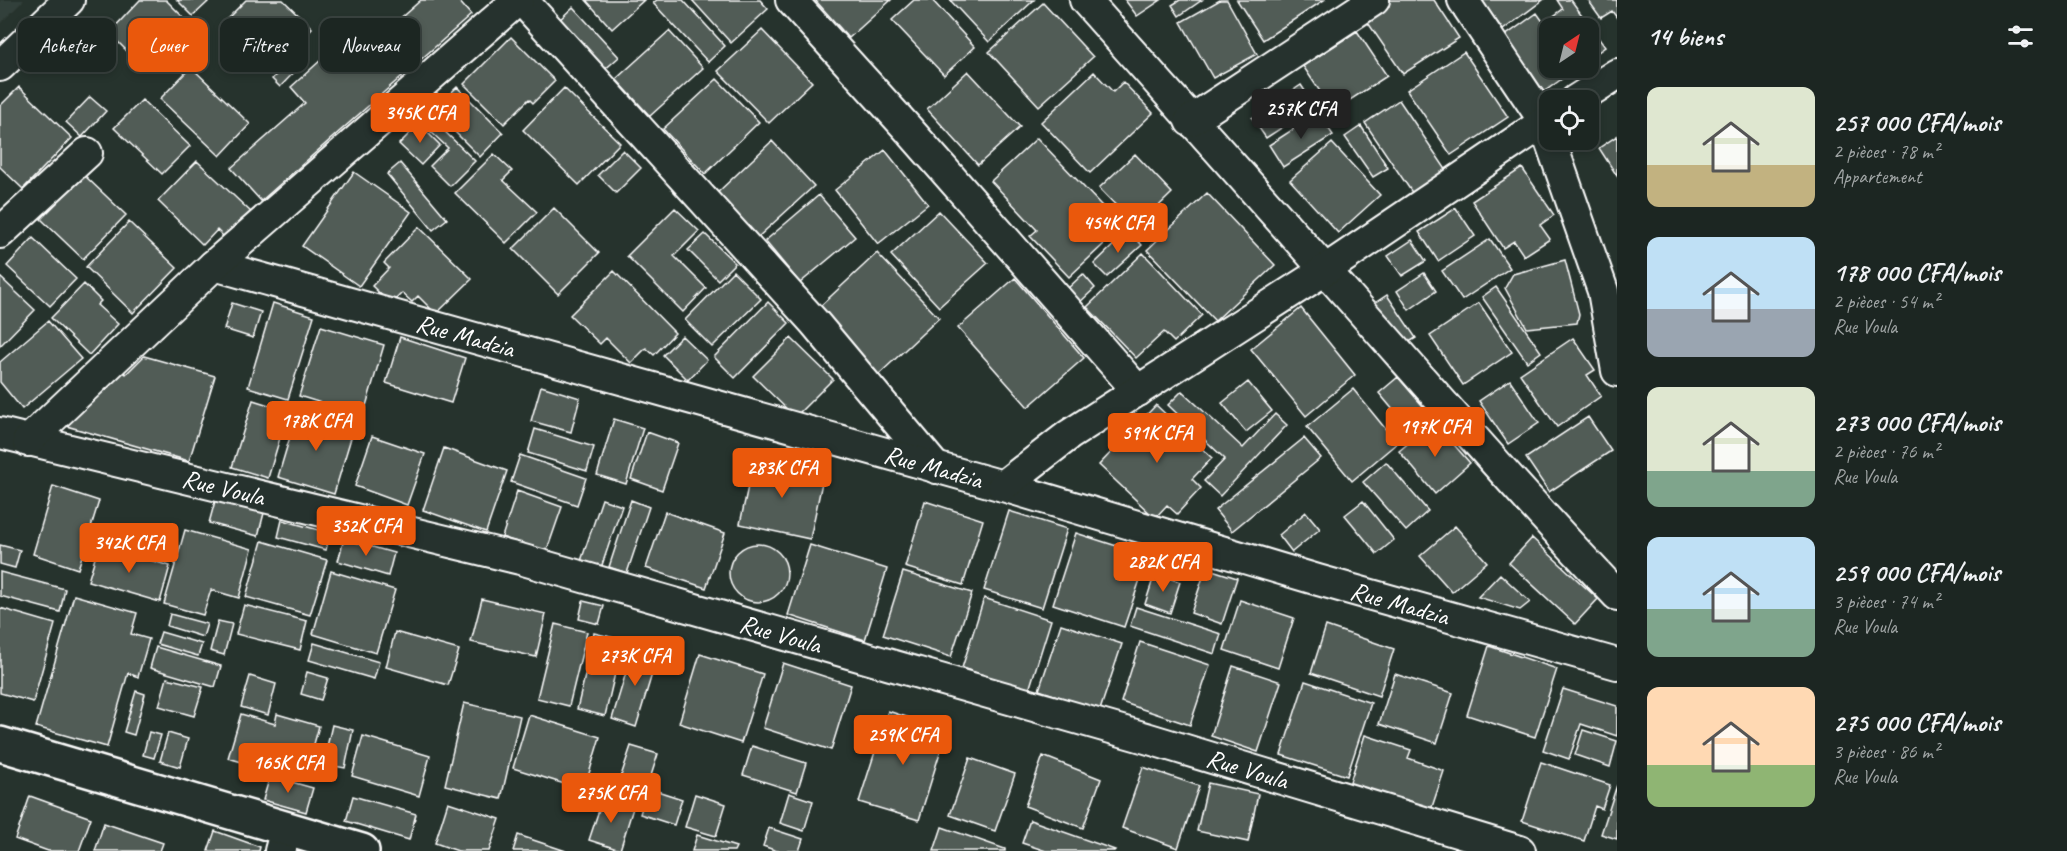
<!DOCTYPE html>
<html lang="fr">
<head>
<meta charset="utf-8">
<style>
	:root { --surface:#1c2622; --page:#252e2a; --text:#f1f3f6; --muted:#a0a5a5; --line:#3a4340; --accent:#ea580c }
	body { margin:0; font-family:Caveat,sans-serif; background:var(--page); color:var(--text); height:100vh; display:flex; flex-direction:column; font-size:22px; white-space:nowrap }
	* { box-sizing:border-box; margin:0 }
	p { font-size:20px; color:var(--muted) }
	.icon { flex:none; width:33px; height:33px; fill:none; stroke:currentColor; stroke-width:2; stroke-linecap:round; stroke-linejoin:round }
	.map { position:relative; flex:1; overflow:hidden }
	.drawer { display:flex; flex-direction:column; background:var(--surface); width:450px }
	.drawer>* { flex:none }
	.hud { position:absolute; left:18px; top:18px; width:570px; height:54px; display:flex; gap:12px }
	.needle { width:39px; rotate:35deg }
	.fabs { position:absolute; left:1539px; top:18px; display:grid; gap:12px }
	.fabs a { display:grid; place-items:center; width:60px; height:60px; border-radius:12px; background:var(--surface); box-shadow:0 3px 9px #0003,0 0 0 2px var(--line); font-size:30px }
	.price { position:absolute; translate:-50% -51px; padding:0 14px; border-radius:6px; background:var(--accent); color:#fff; font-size:20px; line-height:39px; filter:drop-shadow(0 2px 3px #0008) }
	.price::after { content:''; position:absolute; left:50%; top:36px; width:18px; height:14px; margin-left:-9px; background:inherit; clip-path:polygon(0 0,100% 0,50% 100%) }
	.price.on { background:#222; color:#fff }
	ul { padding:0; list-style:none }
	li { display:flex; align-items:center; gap:18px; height:150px; padding:0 30px }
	li span { display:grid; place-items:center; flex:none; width:168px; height:120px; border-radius:12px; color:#555 }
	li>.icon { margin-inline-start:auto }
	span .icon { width:72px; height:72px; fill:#fffc; stroke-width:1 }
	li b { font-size:26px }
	h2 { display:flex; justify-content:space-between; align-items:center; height:72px; padding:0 30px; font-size:26px }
	.pill { padding:0 21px; border-radius:12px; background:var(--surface); box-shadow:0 3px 9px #0003,0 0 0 2px var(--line); font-size:21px; line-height:54px }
	.pill.on { background:var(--accent); color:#fff }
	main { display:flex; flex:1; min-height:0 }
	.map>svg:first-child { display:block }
	.built { fill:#333f3a }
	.building { fill:#515c57; stroke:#fff; stroke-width:1.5 }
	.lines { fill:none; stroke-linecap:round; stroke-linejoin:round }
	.minor-casing { stroke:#fff; stroke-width:34 }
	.major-casing { stroke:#fff; stroke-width:38 }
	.minor { stroke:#26332d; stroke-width:30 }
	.major { stroke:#26332d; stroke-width:33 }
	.labels { text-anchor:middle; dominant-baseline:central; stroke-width:6; stroke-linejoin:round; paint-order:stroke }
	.street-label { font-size:26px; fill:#fff; stroke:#26332d }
</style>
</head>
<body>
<main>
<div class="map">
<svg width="1617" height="851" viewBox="0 0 1617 851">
	<rect width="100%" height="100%" fill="#26332d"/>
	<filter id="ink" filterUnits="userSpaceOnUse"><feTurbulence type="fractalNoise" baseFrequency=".0167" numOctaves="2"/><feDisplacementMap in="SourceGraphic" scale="12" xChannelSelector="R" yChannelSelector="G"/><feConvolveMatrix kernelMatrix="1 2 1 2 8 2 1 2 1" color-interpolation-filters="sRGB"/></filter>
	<g filter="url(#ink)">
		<path class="built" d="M0,0H24L0,24Z"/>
		<path class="building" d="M140,0H166L183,17L139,63L109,33Z
			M177,0H206L208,2L193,16Z
			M246,0H283L312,28L272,70L223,23Z
			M421,0H458L471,15L261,201L231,168L305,103L291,87L332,50L346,66Z
			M586,0H644L612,29Z
			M657,0H683L725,46L708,62L653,3Z
			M692,0H760L768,9L731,43Z
			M815,0H891L849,38Z
			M914,0H932L975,47L944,75L892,20Z
			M950,0H1034L989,42Z
			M1125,0H1161L1137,16Z
			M1180,0H1202L1179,16L1172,5Z
			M1220,0H1227L1257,54L1213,78L1181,22Z
			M1237,0H1324L1263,40Z
			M1390,0H1434L1459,38L1403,74L1364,17Z
			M1481,0H1543L1503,30Z
			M1557,0H1571L1605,47L1588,59V28H1550V68H1577L1538,96L1498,41L1537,13L1544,23L1563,9Z
			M1588,0H1617V18L1612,11L1601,18Z
			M1043,3L1093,57L1039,106L989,52Z
			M573,7L619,57L602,72L557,22Z
			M762,30L812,82L769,123L718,71Z
			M669,31L703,68L650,116L616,79Z
			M1357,31L1387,76L1333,111L1303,66Z
			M511,37L555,81L533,103L529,99L504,124L464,84Z
			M1464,52L1508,117L1451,155L1407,90Z
			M293,57L301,65L280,87L272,79Z
			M191,67L250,124L220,156L160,99Z
			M968,71L1020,127L978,165L927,109Z
			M1094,72L1113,92L1123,82L1153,113L1090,173L1041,122Z
			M717,79L759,122L705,174L663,129Z
			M1301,85L1315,106L1266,138L1252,118Z
			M19,87L72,138L23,189L0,167V106Z
			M457,87L503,133L480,157L433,110Z
			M564,88L620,143L579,185L523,130Z
			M90,97L106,111L82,137L66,122Z
			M142,100L190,146L162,174L114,128Z
			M1399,100L1447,171L1413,194L1365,123Z
			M1318,113L1333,135L1283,167L1269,145Z
			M435,122L475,161L450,186L430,166L448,148L428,129Z
			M419,124L440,145L421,165L399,144Z
			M1361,126L1388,168L1373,177L1345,137Z
			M1617,136V176L1599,148Z
			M1037,138L1122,227L1069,277L1030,236L1037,230L991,181Z
			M772,141L814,186L757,238L716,194Z
			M1332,143L1380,195L1338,233L1290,180Z
			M623,150L641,168L616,193L598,175Z
			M885,150L928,204L878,244L835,190Z
			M494,154L512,171L503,180L537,212L506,243L455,193Z
			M1135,154L1172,193L1137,227L1099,188Z
			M197,161L252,213L227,240L217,230L203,245L158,201Z
			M400,163L447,219L433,230L387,174Z
			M1522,168L1554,215L1540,225L1550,239L1524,256L1514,241L1503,248L1472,201Z
			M354,172L411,212L359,286L302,246Z
			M84,175L126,215L83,259L41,219Z
			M1207,193L1275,265L1215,321L1147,250Z
			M819,195L855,237L800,283L765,241Z
			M554,208L599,253L558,294L513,249Z
			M675,208L699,231L674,256L706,288L683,312L627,256Z
			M1456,208L1475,236L1438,261L1419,232Z
			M939,211L988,263L939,307L891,255Z
			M129,222L177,268L133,313L86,267Z
			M419,227L472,279L436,314L418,296L412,302L402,293L391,304L372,286L389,268L384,263Z
			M1128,231L1142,245L1107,277L1094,264Z
			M705,234L735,263L718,280L688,250Z
			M33,238L76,279L50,306L7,266Z
			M1490,239L1510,268L1462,300L1442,271Z
			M1412,240L1426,261L1402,276L1388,256Z
			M877,253L939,318L876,377L815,311Z
			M1143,253L1202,315L1174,342L1164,332L1136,358L1087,307Z
			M1565,260L1579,314L1577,323L1527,328L1505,288L1513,274Z
			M614,271L675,333L654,355L646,348L631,363L606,338L600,344L570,315Z
			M733,271L761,299L712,347L685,320Z
			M1424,273L1436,291L1409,310L1397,291Z
			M1083,274L1095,288L1077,305L1065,291Z
			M0,277L35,310L0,346Z
			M1015,278L1084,358L1028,407L958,328Z
			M84,284L101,301L97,305L118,324L89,355L51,318Z
			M1496,287L1541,352L1527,362L1482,297Z
			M1387,295L1416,338L1401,347L1372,305Z
			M768,302L789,323L735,378L714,357Z
			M232,303L261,312L253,338L224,329Z
			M273,303L314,316L288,399L248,387Z
			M1479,303L1512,352L1463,385L1430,336Z
			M1301,308L1355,375L1306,416L1251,349Z
			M48,321L81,359L22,409L0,382V362Z
			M321,326L384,345L363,416L299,396Z
			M682,336L707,360L688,380L663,355Z
			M400,337L465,358L451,403L386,383Z
			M791,338L833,379L795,417L753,376Z
			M1573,338L1595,370L1587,375L1601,396L1557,427L1520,374Z
			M144,356L215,376L189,461L63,425L119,367L126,374Z
			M1398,377L1428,412L1409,429L1379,393Z
			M1510,380L1539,423L1508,444L1479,401Z
			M1248,382L1272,411L1246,432L1222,403Z
			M541,386L580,398L571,432L531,421Z
			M1353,389L1397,443L1352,481L1307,427Z
			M1182,391L1243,448L1275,414L1287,425L1220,496L1204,481L1225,459L1168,405Z
			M253,400L288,411L268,478L232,467Z
			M1156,405L1212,458L1192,479L1201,488L1177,514L1167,505L1155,518L1099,465Z
			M298,410L354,428L334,494L278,477Z
			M1588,417L1611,451L1549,492L1526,458Z
			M614,419L643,428L626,484L597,475Z
			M1434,422L1470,463L1435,494L1399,451Z
			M535,429L594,447L587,471L528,453Z
			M647,432L678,443L662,490L631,479Z
			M372,436L425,454L407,505L355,486Z
			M1304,438L1321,458L1232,531L1215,510Z
			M444,448L507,471L486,532L423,510Z
			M520,455L586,478L577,505L511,482Z
			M754,458L824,473L810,539L740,524Z
			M1386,462L1428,511L1406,531L1363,482Z
			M53,486L99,501L78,569L33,554Z
			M517,491L562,507L546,553L502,537Z
			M602,499L622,506L601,568L581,561Z
			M631,500L649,507L627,573L609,567Z
			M215,501L264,513L258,536L209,523Z
			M925,501L983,520L963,585L905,567Z
			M1363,501L1394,540L1377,554L1345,515Z
			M1009,511L1067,529L1042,608L984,590Z
			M665,512L725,533L706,588L646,568Z
			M1306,512L1320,529L1292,552L1279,535Z
			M282,520L330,533L326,550L278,537Z
			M1455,526L1487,562L1452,592L1420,556Z
			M185,530L252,549L239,598L211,590L203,615L164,604Z
			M1076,533L1148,556L1124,627L1053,604Z
			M1532,538L1598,599L1575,624L1509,563Z
			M344,539L394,553L388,576L338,561Z
			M262,541L327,560L310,615L246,597Z
			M729 573a29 29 0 1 1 58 0a29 29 0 1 1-58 0Z
			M0,545L20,550L15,568L0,564Z
			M99,545L170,566L160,602L88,581Z
			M810,545L887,569L865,640L788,615Z
			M1206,568L1237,578L1222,624L1191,613Z
			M331,571L395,590L376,653L313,634Z
			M0,572L65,589L60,612L0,596Z
			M903,572L972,593L951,657L883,635Z
			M1155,573L1180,582L1170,613L1145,604Z
			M1500,574L1530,602L1520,610L1478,597Z
			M74,595L137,613L131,634L149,639L138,677L128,673L107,747L36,727Z
			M984,598L1051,620L1029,690L962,668Z
			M482,599L546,614L536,657L471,642Z
			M1240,600L1294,618L1278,668L1224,650Z
			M583,601L604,606L599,624L579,619Z
			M244,605L307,621L300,650L236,634Z
			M1136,607L1221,634L1215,654L1130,626Z
			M0,608L55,624L33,702L0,693Z
			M170,614L207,624L203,637L167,626Z
			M218,621L232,624L224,655L210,651Z
			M555,624L587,632L569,706L537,698Z
			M1061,624L1122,644L1100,710L1039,690Z
			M1326,626L1394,649L1379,696L1311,673Z
			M161,632L202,644L198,656L157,644Z
			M395,632L459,650L448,685L386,667Z
			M594,633L619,639L613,661L589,655Z
			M1140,642L1210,665L1190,725L1121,702Z
			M314,643L379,662L374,679L309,660Z
			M634,646L658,654L636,727L612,719Z
			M1489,646L1557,669L1535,737L1467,715Z
			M156,647L221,666L215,687L150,668Z
			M700,654L763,674L741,743L679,723Z
			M588,663L616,669L605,716L577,709Z
			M783,663L851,685L831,750L763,728Z
			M1233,666L1281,682L1258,752L1211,736Z
			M307,672L328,678L321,700L301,694Z
			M1395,674L1453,693L1437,743L1379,724Z
			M250,676L276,684L268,715L241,707Z
			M167,678L203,687L194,716L159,706Z
			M1305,681L1371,703L1347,776L1281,755Z
			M1563,689L1617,706V736L1581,724L1569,759L1543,750Z
			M136,691L145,694L134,735L124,732Z
			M464,703L520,716L501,799L445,785Z
			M888,711L947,730L919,820L859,802Z
			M241,714L275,724L277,714L319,726L304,780L228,758Z
			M529,715L600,737L584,790L513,768Z
			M332,725L353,730L345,768L323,764Z
			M1583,730L1617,741L1610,767L1575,755Z
			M149,732L161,735L154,758L143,755Z
			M168,733L188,739L180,767L160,761Z
			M1365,735L1411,750L1408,758L1444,771L1430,813L1349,785Z
			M363,736L430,756L419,796L352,776Z
			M631,746L658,754L647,788L620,779Z
			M752,746L806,763L797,792L743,775Z
			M1043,756L1101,779L1083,828L1025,806Z
			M970,758L1015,774L995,831L950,815Z
			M1541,762L1610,785L1602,809L1595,806L1584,841L1522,821Z
			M1143,767L1199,786L1178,848L1122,828Z
			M270,776L313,788L306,812L263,800Z
			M1208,783L1258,794L1248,842L1197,831Z
			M1617,785V839L1601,834Z
			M648,788L682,799L674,825L640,814Z
			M789,793L813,801L804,831L780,823Z
			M695,794L726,804L716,836L685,827Z
			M30,796L91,818L79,851H48L15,839Z
			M353,796L416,814L409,840L346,821Z
			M603,798L633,808L620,850L589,840Z
			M448,802L500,819L489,851H458L435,843Z
			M1030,820L1115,850L1114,851H1046L1022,843Z
			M104,823L163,843L160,851H95Z
			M942,827L1005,849V851H934Z
			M769,828L803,839L799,851H777L763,846Z
			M215,831L260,847L259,851H208Z
			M518,835L566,851H513Z
			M697,835L736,847L734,851H692Z"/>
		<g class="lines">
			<g class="minor-casing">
				<g id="minor">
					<path d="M522,0L814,322L936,468"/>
					<path d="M791,0L909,130L1138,391"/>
					<path d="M1085,0C1165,91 1246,181 1326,271C1423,380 1517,490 1617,595"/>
					<path d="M1463,0L1544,121L1550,137"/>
					<path d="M0,66L69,0"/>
					<path d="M1576,100L1617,74"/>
					<path d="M1190,121L1374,0"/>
					<path d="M1550,140L1603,291L1617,371"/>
					<path d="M0,233L87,153"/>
					<path id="s1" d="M214,265L1003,486L1318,580L1617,664"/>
					<path id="s2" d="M0,433L520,559L1146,738L1520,851"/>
					<path d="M28,441L214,265L518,0"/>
					<path d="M1003,486L1069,435L1325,270L1550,118"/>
					<path d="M280,851L286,829"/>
				</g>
			</g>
			<g class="major-casing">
				<path id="major" d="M0,744L362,851"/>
			</g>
			<use href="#minor" class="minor"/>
			<use href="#major" class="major"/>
		</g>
	</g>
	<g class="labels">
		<g class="street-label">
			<text stroke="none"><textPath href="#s1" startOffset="261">Rue Madzia</textPath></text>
			<text stroke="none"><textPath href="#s1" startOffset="747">Rue Madzia</textPath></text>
			<text stroke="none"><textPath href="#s2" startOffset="230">Rue Voula</textPath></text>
			<text stroke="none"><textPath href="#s1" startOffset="1233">Rue Madzia</textPath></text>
			<text stroke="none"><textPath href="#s2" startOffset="806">Rue Voula</textPath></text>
			<text stroke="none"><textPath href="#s2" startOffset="1292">Rue Voula</textPath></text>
		</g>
	</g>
</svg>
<div class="fabs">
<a><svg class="needle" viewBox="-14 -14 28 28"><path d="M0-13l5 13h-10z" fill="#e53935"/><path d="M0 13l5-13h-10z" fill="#a0a5a5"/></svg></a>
<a><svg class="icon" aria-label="locate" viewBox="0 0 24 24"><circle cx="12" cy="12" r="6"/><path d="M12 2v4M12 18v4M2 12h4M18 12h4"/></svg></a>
</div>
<b class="price on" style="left:1301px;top:140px">257K CFA</b>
<b class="price" style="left:420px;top:144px">345K CFA</b>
<b class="price" style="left:1118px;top:254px">454K CFA</b>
<b class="price" style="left:316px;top:452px">178K CFA</b>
<b class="price" style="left:1435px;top:458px">197K CFA</b>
<b class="price" style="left:1157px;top:464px">591K CFA</b>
<b class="price" style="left:782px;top:499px">283K CFA</b>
<b class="price" style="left:366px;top:557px">352K CFA</b>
<b class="price" style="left:129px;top:574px">342K CFA</b>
<b class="price" style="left:1163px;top:593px">282K CFA</b>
<b class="price" style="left:635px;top:687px">273K CFA</b>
<b class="price" style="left:903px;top:766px">259K CFA</b>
<b class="price" style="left:288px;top:794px">165K CFA</b>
<b class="price" style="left:611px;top:824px">275K CFA</b>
<div class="hud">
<a class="pill">Acheter</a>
<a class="pill on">Louer</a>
<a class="pill">Filtres</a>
<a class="pill">Nouveau</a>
</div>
</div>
<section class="drawer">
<h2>14 biens<svg class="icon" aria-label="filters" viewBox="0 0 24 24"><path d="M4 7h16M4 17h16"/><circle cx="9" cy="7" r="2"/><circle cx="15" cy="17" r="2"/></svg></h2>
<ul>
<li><span style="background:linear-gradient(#dfe7d0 65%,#c2b280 0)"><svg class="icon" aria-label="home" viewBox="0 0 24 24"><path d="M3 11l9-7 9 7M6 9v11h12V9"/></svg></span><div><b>257 000 CFA/mois</b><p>2 pièces · 78 m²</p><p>Appartement</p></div></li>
<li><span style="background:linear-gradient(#bfe0f5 60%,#9aa5b1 0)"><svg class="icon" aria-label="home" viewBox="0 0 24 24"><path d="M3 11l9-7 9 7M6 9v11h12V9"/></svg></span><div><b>178 000 CFA/mois</b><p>2 pièces · 54 m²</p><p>Rue Voula</p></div></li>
<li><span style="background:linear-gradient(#dfe7d0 70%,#7fa58c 0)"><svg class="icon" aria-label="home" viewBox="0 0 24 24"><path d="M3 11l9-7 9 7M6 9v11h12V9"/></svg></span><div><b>273 000 CFA/mois</b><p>2 pièces · 76 m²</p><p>Rue Voula</p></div></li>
<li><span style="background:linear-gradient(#bfe0f5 60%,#7fa58c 0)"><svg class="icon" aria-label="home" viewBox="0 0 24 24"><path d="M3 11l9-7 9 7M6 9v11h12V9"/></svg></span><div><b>259 000 CFA/mois</b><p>3 pièces · 74 m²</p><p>Rue Voula</p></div></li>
<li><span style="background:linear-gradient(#ffd9b3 65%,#8fb573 0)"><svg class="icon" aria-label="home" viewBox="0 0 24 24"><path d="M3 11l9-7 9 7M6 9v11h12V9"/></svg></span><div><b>275 000 CFA/mois</b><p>3 pièces · 86 m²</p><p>Rue Voula</p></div></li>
</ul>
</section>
</main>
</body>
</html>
